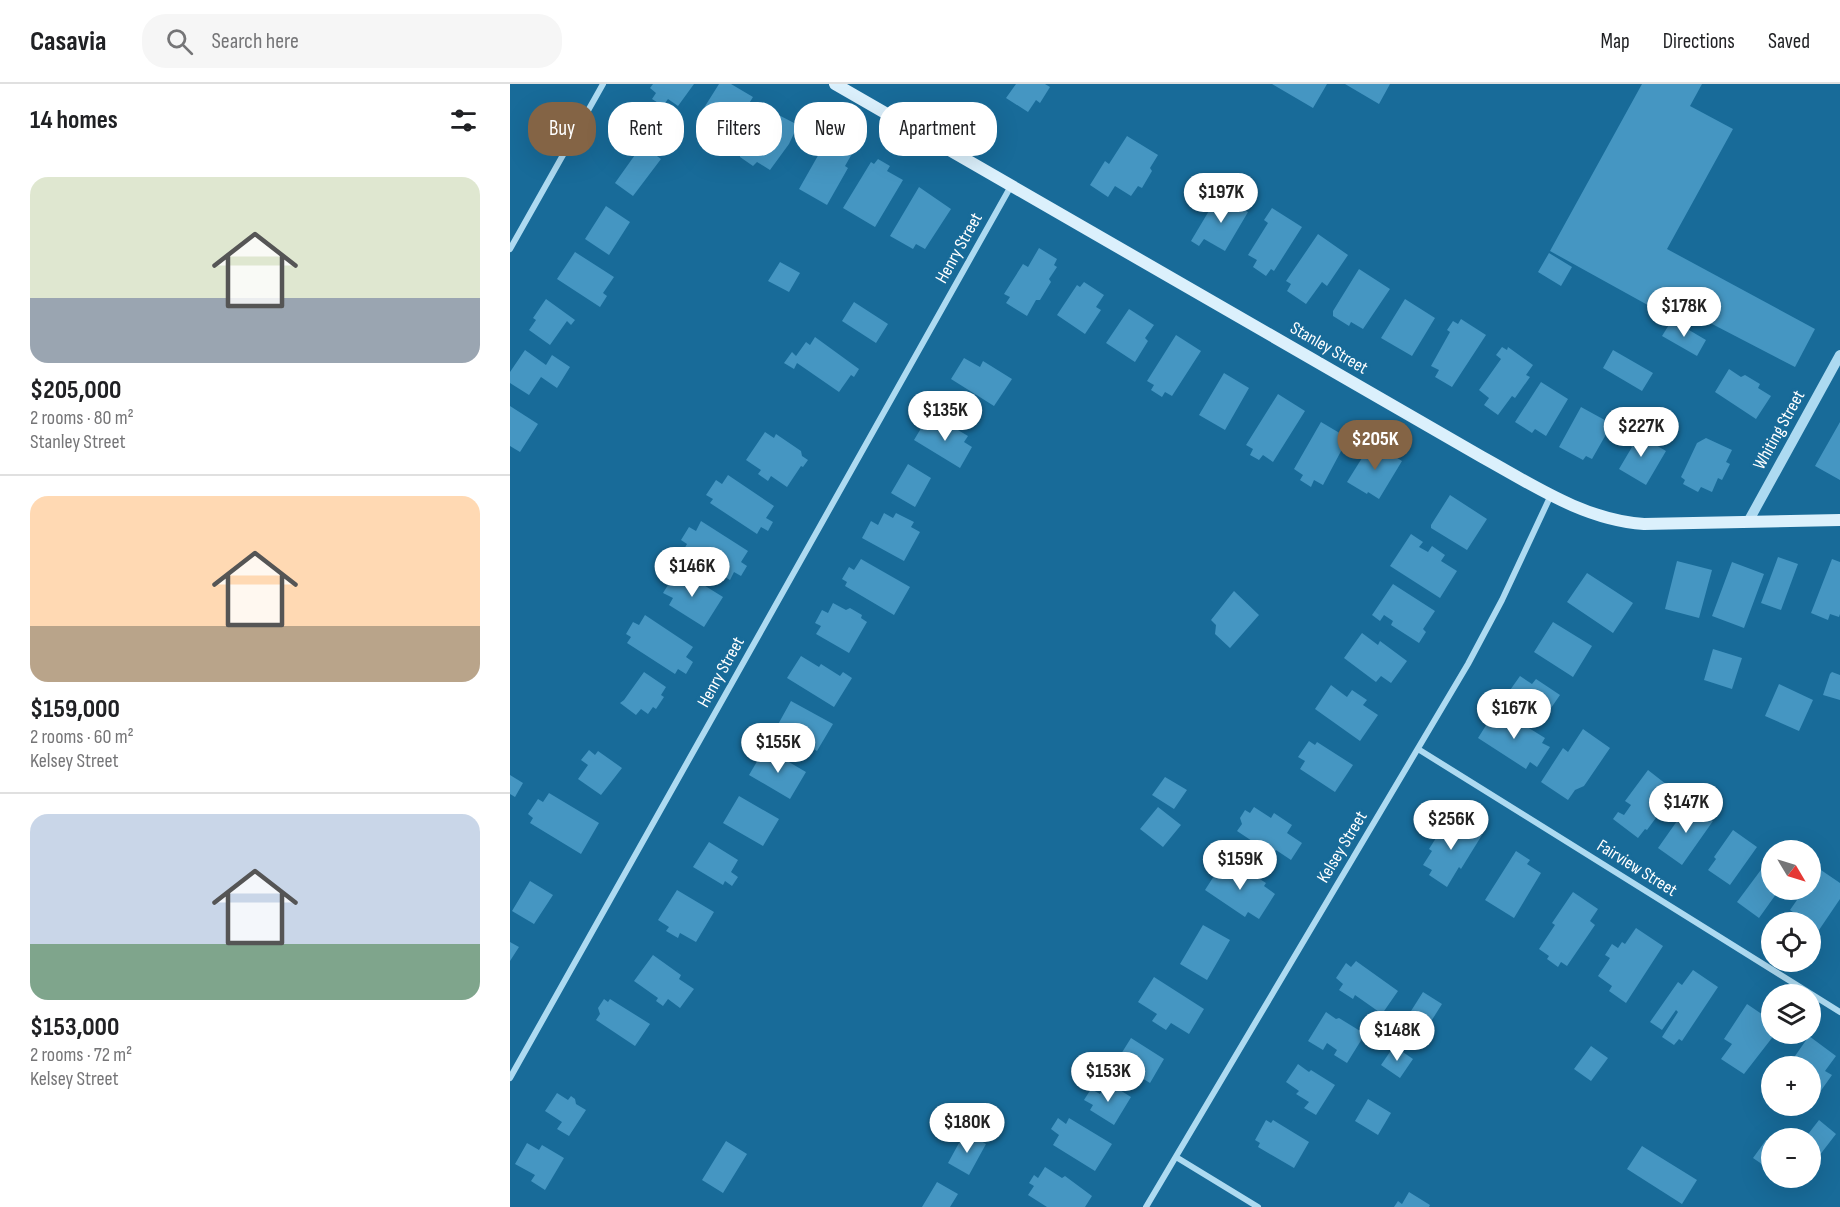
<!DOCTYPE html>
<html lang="en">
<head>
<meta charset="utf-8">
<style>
	:root { --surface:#fff; --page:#f6f6f6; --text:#202124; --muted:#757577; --line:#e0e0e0; --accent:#846445 }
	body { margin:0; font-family:"Sofia Sans Condensed",sans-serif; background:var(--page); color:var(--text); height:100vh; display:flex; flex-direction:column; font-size:22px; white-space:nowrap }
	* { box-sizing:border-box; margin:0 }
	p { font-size:20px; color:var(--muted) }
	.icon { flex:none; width:33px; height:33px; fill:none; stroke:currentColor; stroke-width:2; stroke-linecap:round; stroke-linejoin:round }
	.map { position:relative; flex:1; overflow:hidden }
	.details { display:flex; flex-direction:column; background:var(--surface); width:510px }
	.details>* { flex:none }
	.banner { position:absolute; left:18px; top:18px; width:570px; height:54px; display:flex; gap:12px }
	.needle { width:39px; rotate:128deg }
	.controls { position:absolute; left:1251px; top:756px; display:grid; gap:12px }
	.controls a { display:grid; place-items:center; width:60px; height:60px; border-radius:50%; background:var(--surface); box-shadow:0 6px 24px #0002; font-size:30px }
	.price { position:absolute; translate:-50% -51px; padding:0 14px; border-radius:21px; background:#fff; color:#222; font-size:20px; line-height:39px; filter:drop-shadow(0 2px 3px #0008) }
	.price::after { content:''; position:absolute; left:50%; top:36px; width:18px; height:14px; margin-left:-9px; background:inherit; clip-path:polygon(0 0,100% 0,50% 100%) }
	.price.current { background:var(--accent); color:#fff }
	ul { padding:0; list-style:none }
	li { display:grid; align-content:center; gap:12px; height:318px; padding:0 30px }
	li+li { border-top:2px solid var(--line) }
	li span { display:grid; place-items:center; height:186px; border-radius:18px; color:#555 }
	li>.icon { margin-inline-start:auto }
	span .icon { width:108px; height:108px; fill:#fffc; stroke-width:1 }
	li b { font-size:26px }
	h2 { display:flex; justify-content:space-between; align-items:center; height:72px; padding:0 30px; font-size:26px }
	.tag { padding:0 21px; border-radius:24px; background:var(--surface); box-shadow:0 6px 24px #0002; font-size:21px; line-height:54px }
	.tag.current { background:var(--accent); color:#fff }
	header { display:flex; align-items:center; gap:36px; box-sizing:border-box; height:84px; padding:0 30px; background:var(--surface); border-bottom:2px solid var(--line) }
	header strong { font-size:28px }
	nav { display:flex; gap:33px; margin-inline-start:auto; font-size:21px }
	.search { width:420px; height:54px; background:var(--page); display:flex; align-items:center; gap:15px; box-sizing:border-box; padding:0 21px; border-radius:24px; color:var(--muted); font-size:22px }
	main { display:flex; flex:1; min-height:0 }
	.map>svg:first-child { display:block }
	.building { fill:#4596c2 }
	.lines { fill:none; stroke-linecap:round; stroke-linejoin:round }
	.minor { stroke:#addaf1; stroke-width:6 }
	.tertiary { stroke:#addaf1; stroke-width:10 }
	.secondary { stroke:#dbf0fc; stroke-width:12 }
	.labels { text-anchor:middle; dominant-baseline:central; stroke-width:6; stroke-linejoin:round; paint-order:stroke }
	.street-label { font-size:18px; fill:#fff; stroke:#186b99 }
</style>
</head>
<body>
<header>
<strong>Casavia</strong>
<div class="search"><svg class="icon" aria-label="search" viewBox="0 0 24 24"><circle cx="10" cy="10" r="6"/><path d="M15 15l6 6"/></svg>Search here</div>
<nav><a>Map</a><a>Directions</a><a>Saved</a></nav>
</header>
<main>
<section class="details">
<h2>14 homes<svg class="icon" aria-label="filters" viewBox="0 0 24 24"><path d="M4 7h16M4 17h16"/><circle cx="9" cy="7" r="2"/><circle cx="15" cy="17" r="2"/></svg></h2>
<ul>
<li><span style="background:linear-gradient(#dfe7d0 65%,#9aa5b1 0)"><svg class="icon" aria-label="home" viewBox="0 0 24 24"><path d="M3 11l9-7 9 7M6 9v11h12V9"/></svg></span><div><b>$205,000</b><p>2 rooms · 80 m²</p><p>Stanley Street</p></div></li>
<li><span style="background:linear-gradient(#ffd9b3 70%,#b9a48a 0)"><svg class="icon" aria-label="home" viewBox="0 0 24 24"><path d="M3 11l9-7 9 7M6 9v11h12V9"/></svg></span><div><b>$159,000</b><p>2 rooms · 60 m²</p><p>Kelsey Street</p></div></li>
<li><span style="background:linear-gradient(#c9d6e8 70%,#7fa58c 0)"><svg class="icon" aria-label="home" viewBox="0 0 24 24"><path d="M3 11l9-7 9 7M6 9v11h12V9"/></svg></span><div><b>$153,000</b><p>2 rooms · 72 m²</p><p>Kelsey Street</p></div></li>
</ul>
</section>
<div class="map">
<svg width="1330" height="1123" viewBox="0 0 1330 1123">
	<rect width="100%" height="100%" fill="#186b99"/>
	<path class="building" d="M143,0H184L168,22L158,15L153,22L142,15L146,9L140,4Z
		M209,0H221L243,13L218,54L187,35Z
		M506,0H535L540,3L530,19L526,16L518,28L496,14Z
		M762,0H817L803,24Z
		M835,0H880L869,20Z
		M1132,0H1192L1180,22L1223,45L1157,165L1305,245L1285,283L1179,228L1163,235L1040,167Z
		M255,24L288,41L279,60L260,86L247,78L243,82L230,73V65Z
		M617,52L648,71L640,84L642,87L632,104L628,102L621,112L605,102L598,113L580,101L595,77L599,80Z
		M318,54L343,68L335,82L338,84L317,121L289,105Z
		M132,61L151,75L123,112L105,99Z
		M368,75L380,82L377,87L393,96L365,143L333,124L361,78L364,80Z
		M409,103L441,125L415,165L406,160L403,165L380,152Z
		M709,110L738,128L715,167L694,155L689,162L681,157Z
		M96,122L120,138L99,171L75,155Z
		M762,124L792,143L764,187L761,185L756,192L743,183L747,176L738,171L758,139L754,136Z
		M808,150L838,171L817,202L812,198L796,220L777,207L781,200L776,197Z
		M529,164L547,175L544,181L547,183L539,195L541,198L530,216H526L517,232L496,219L500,213L494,210L513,180L518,183Z
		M65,168L104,193L93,209L97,212L90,223L47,195Z
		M1039,169L1062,183L1051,202L1028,188Z
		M270,178L290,189L279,208L258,197Z
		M849,185L880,205L853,245L841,238L839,242L823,232V227Z
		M574,198L594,211L586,223L591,226L575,250L547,231L567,201L570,203Z
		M36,215L65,236L61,241L57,237L40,261L19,246L26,236L23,234Z
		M895,215L925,234L902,272L871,254Z
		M344,218L378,240L366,259L332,237Z
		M619,225L644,241L635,254L638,257L625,278L596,259Z
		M951,235L976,251L942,303L925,293L929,286L921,282L940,248L937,246L943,237L948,240Z
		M1162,236L1196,256L1187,272L1152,252Z
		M666,251L691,267L662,312L655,308L652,313L641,306L644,301L637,297Z
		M305,253L349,285L344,293L341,291L329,308L287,279L284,285L274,279L282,268L286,272L296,258L300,261Z
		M992,263L997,266L998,263L1023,281L1016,291L1020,293L1005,314L1002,312L988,331L974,321L979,314L969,306L991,275L986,271Z
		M15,266L36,281L42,271L60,283L47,304L31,293L19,311L0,299V288Z
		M1103,266L1143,289L1132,307L1093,284Z
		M454,274L470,283L473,277L502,295L484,322L441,295Z
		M1219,285L1231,293L1235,291L1250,300L1248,304L1261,312L1246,335L1205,308Z
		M714,289L739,304L715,346L689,331Z
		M1031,298L1058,315L1036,352L1025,345L1022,349L1005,338Z
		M768,310L795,327L763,378L753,371L749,376L740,371L743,365L736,361Z
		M0,322L28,340L10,368L0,362Z
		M1071,323L1102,340L1082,375L1076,372L1073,376L1049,363Z
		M416,336L434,346L438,340L458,352L454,358L462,363L450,384L404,356Z
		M811,338L838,354L813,401L804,396L801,403L790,396L793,391L784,385Z
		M1330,338V396L1305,382Z
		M1120,346L1156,367L1136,401L1109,385L1122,363L1113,357Z
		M255,348L264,354L266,350L291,367L292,372L298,376L293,383L291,382L277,403L261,392L258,397L248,390L251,386L236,376Z
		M1196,354L1222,366L1216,378L1220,380L1212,396L1208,394L1202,408L1191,403L1188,408L1173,400L1175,396L1171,393L1187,359Z
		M862,358L892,377L869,415L858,408L857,410L837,398Z
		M398,380L421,394L405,423L381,409Z
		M218,391L264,422L256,434L263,438L258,447L251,443L247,450L200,419L203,415L196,411L206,396L212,400Z
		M940,411L977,435L957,466L921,444V441Z
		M374,429L383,434L386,429L404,438L401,443L410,448L394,477L352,454L361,437L368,441Z
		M191,437L238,467L231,478L237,482L231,492L224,488L220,496L173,467L177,460L171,456L179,443L186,447Z
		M901,450L913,458L909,463L918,468L922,462L935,471L931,477L947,487L930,514L880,482Z
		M1268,473L1288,480L1271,526L1251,519Z
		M351,475L400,503L384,531L335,502L337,498L332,495L339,483L344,486Z
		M1322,475L1330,478V530L1329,533L1320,530L1318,536L1301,529Z
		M1167,477L1202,486L1189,534L1155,525Z
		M1222,478L1254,490L1234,544L1202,532Z
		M168,485L213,513L194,543L159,521L163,514L153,509Z
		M1077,489L1123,519L1103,549L1057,518Z
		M883,500L925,527L913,545L916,548L909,559L881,541L883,537L874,531L870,537L862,531Z
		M724,507L749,531L720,564L705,550L706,541L701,536Z
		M323,519L336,526L340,524L352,531L351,534L357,538L339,569L306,550L311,542L305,539L312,526L318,529Z
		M135,531L183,563L176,573L183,578L176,590L168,585L165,590L117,559L121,553L116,550L123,538L129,541Z
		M1043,538L1082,562L1063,593L1024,568Z
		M852,549L868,561L870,557L897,577L881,599L871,592L866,598L834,574Z
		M1203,565L1232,574L1222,605L1194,596Z
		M291,572L309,583L311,580L330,592L333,588L342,594L324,623L277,594Z
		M134,588L156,603L151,611L154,613L146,625L143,623L138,630L131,625L126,631L110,619L114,616Z
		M1322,588L1330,591V616L1313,611L1320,590Z
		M1010,592L1022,600L1026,595L1050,611L1032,637L1008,621L1010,617L998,609Z
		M1269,600L1303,616L1289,647L1255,632Z
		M821,601L837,613L842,606L857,616L853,621L868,631L850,657L805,625Z
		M281,617L323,640L307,667L266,644Z
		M987,624L1035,654L1032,659L1040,663L1027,683L1020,678L1016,685L968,654Z
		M1073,645L1100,664L1074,702L1065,706L1058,716L1031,698L1053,664L1058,668Z
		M799,657L805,661L807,658L843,681L825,708L790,685L795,677L788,673Z
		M255,664L296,688L280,715L239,691Z
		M79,666L85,671L88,667L112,684L91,711L68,695L78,681L71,676Z
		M1138,686L1161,704L1155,714L1159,716L1137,746L1135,745L1128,754L1103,735L1108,728L1114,731L1121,721L1115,717Z
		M0,691L13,699L5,713L0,710Z
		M655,693L677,706L664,725L642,711Z
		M39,709L89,739L71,770L20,739L23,734L18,730L28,715L33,718Z
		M229,712L269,735L253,762L213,739Z
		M1179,720L1203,737L1172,781L1148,764Z
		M648,723L671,741L653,763L630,745Z
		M744,723L761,734L764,729L782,741L777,749L792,759L781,776L766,766L763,771L727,747L732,740L730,734L735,726L740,729Z
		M938,735L949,742L952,738L972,751L951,785L949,783L937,803L919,791L922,786L913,781L922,767L919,765Z
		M1223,746L1247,763L1220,801L1198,786L1206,775L1204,773Z
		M199,758L228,776L221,788L228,793L222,802L215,797L213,801L183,783Z
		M1006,767L1020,776L1017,780L1031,789L1004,834L975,816Z
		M1259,775L1262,776V806H1269L1249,834L1227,818Z
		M713,778L738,791L739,788L756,799L754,802L765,810L749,835L738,828L735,833L695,806Z
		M1308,784L1330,799V815L1309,846L1280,826L1294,806H1300V795Z
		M20,797L43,811L24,840L2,827Z
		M167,806L204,828L186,858L170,849L168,854L156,847L159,843L148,836Z
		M1063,808L1088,825L1080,837L1085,841L1057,882L1051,878L1048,883L1037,875L1039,872L1029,865L1045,841L1042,839Z
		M693,841L720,856L697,896L670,880Z
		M1126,844L1153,862L1116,919L1099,907L1102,902L1088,892L1100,874L1095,871L1102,860L1108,864L1112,858L1115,860Z
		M0,858L9,863L0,877Z
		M143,871L171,891L169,895L184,905L170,924L158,915L153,922L146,917L148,914L124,897Z
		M846,877L888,907L872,930L845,911L843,915L829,906L833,900L826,894L836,879L841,883Z
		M1183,886L1208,903L1172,957L1169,955L1164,961L1152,953L1168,928L1166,926L1152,946L1140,938L1168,898L1172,901Z
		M644,893L694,925L679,950L661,939L656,946L642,937L647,930L628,918Z
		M913,908L932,920L920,939L901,927Z
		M94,915L98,918L100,915L140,940L125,962L86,936L90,930L88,924Z
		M1237,920L1262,937V950H1265L1234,990L1211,975L1222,960L1214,955Z
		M816,928L826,935L829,934L855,950L837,979L824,971L827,966L817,959L813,966L798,957Z
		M1299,952L1326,972L1315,987L1322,991L1310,1008L1307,1006L1300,1016V982H1278Z
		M621,954L654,975L640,999L606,978Z
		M884,962L903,975L890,994L871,981Z
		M1081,962L1098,974L1081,997L1064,985Z
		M788,980L799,988L801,986L825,1001L806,1031L794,1024L799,1018L786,1010L789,1007L776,998Z
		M597,998L621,1013L604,1041L580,1026L583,1021L574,1016L581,1005L590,1010Z
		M47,1009L58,1016L61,1012L65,1015L66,1020L76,1026L59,1052L47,1045L52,1038L35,1027Z
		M858,1015L881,1029L868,1051L845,1037Z
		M548,1034L556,1040L559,1034L602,1060L585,1087L543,1061L549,1051L541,1045Z
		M756,1036L761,1039L763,1036L799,1058L784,1084L748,1063L750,1059L745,1056Z
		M1309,1036L1326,1050L1309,1072L1300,1065V1054H1295Z
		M455,1048L476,1060L459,1091L438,1079Z
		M1256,1056L1262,1059V1087L1243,1074Z
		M216,1057L237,1070L213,1109L192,1096Z
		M17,1059L29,1066L32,1061L54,1074L35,1106L21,1097L25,1091L5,1080Z
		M1132,1062L1187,1096L1172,1120L1117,1085Z
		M535,1083L552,1094L555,1092L582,1112L575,1123H537L518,1111L524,1102L519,1099L524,1091L528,1094Z
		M427,1098L448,1110L440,1123H412Z
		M899,1108L920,1121L919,1123H884L888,1117L892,1120Z"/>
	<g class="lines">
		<path class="minor" d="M0,165L93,0
			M908,665L1330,928
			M0,994L501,102
			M666,1073L748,1123
			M636,1123L958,580L992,516L1041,411"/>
		<path class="tertiary" d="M1238,438L1330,271"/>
		<path class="secondary" d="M325,0L972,373C1023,401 1074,436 1134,440L1330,436"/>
	</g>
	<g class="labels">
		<g class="street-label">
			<text transform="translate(449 164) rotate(-61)">Henry Street</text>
			<text transform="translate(819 264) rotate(30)">Stanley Street</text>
			<text transform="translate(1269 346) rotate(-61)">Whiting Street</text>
			<text transform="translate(211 588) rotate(-61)">Henry Street</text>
			<text transform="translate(832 763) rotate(-59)">Kelsey Street</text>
			<text transform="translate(1127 784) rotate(32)">Fairview Street</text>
		</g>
	</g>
</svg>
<div class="controls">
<a><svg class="needle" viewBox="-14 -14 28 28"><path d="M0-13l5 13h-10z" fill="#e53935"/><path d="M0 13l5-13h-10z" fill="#757577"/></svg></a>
<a><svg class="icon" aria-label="locate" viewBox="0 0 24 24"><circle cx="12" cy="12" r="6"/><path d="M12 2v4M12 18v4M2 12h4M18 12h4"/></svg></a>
<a><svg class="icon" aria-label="layers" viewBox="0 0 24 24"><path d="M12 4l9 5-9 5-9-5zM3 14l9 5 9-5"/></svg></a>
<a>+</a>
<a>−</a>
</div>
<b class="price" style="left:711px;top:140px">$197K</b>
<b class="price" style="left:1174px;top:254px">$178K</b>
<b class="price" style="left:435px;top:358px">$135K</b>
<b class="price" style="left:1131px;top:374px">$227K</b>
<b class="price current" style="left:865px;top:387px">$205K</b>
<b class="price" style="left:182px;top:514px">$146K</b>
<b class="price" style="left:1004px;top:656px">$167K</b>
<b class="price" style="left:268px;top:690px">$155K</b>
<b class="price" style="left:1176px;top:750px">$147K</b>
<b class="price" style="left:941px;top:767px">$256K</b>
<b class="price" style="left:730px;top:807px">$159K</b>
<b class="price" style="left:887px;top:978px">$148K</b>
<b class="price" style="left:598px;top:1019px">$153K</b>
<b class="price" style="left:457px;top:1070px">$180K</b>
<div class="banner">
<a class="tag current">Buy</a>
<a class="tag">Rent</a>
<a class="tag">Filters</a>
<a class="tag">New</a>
<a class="tag">Apartment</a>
</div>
</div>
</main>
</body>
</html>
